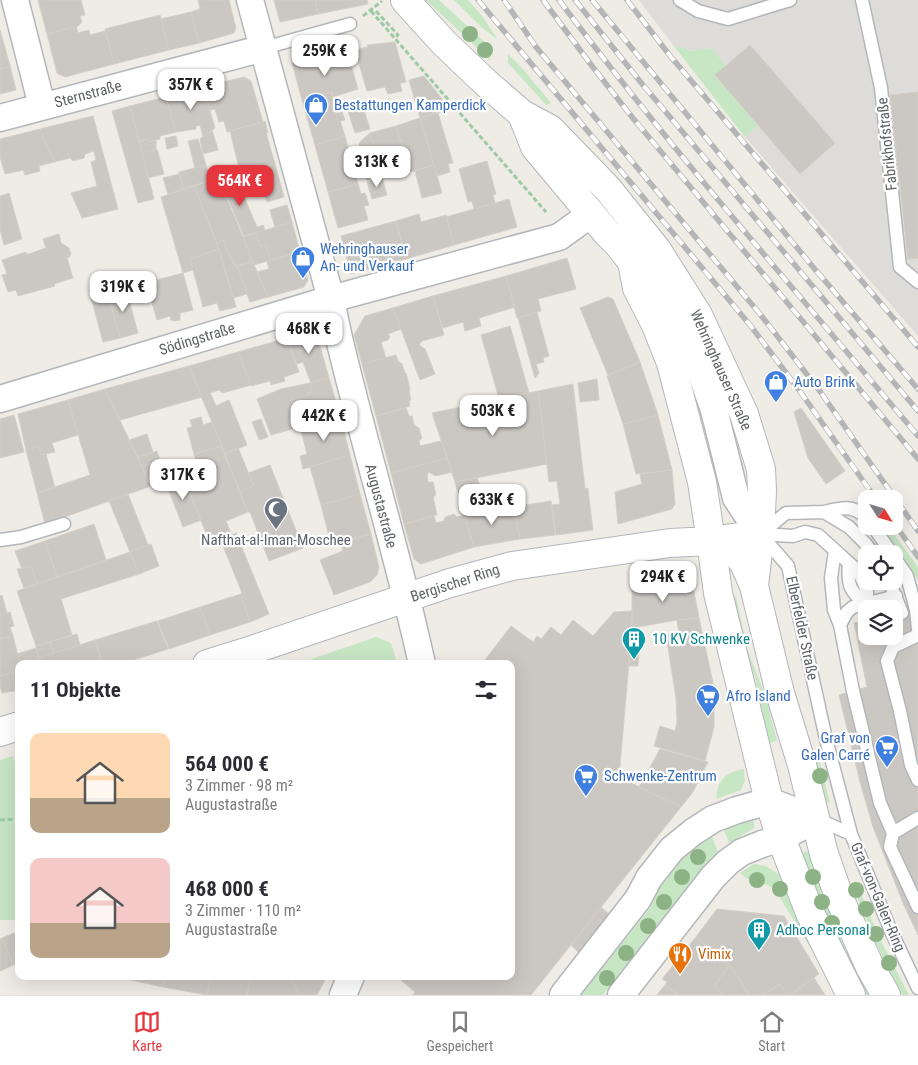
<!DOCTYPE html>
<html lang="de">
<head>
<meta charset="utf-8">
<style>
	:root { --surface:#fff; --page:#f7f7f7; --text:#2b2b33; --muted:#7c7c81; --line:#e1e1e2; --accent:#e5373d }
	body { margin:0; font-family:"Roboto Condensed",sans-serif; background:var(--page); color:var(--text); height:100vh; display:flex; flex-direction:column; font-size:19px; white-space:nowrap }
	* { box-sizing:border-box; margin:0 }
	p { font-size:16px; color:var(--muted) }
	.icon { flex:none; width:28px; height:28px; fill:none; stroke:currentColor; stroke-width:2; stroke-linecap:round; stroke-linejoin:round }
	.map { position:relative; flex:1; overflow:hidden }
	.drawer { position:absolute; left:15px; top:660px; width:500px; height:320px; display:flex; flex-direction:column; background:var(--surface); border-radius:10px; box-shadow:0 5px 20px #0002 }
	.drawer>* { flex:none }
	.needle { width:32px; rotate:127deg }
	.fabs { position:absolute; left:858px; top:490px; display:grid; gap:10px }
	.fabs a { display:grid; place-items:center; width:45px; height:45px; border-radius:10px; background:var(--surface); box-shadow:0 5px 20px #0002; font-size:25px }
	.price { position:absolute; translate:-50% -42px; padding:0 11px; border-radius:10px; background:#fff; color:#222; font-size:16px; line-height:32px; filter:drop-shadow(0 1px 2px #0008) }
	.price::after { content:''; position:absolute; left:50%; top:30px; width:15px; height:11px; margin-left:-8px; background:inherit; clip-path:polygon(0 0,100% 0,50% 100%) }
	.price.selected { background:var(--accent); color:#fff }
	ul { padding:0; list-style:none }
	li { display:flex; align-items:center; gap:15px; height:125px; padding:0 15px }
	li span { display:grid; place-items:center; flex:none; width:140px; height:100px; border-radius:10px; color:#555 }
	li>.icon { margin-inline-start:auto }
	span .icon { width:60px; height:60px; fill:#fffc; stroke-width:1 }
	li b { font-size:21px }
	h2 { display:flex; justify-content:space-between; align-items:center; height:60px; padding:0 15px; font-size:21px }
	.tabs { display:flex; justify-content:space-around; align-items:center; height:70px; border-top:1px solid var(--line); background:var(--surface); font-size:14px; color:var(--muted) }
	.tabs a { display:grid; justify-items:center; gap:2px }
	.tabs .selected { color:var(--accent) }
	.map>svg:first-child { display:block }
	.industrial { fill:#dedcd8 }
	.green { fill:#c7e6c4 }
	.building { fill:#cbc7c3; stroke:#d4cec5 }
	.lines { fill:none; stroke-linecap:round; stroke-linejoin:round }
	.service-casing { stroke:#b3b7ba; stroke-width:15 }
	.minor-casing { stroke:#b3b7ba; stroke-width:29 }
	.tertiary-casing { stroke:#b3b7ba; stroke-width:30 }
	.secondary-casing { stroke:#b2b6ba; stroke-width:30 }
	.path { stroke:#9ecaa5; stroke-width:3; stroke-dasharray:5 2.5; stroke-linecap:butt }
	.service { stroke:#fff; stroke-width:12 }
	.minor { stroke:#fff; stroke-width:26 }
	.tertiary { stroke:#fff; stroke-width:28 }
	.secondary { stroke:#fff; stroke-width:28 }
	.rail-casing { stroke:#b4b5b6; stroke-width:5.5 }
	.rail { stroke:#fff; stroke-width:4; stroke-dasharray:11; stroke-linecap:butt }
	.tree { fill:#8db286 }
	.labels { text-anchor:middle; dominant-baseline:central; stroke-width:4.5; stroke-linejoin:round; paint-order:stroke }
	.street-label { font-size:15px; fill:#5e6266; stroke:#fff }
	.shop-label { font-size:15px; fill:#366cbe; stroke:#fff; text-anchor:start }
	.worship-label { font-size:15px; fill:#5b616d; stroke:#fff }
	.culture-label { font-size:15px; fill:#0d838f; stroke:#fff; text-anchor:start }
	.food-label { font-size:15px; fill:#c56008; stroke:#fff; text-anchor:start }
</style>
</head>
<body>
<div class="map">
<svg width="918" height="995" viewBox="0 0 918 995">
	<rect width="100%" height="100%" fill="#efece6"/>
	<path class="industrial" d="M639,0H918V336L745,137L758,126L715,75L726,65L711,48L691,51L673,45Z"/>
	<path class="green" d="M426,0H439L486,43L491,53L490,60Z
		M454,0H468L483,17L498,40L480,26Z
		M673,45L691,51L711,48L726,65L715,75L758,126L745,137Z
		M508,54L522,68L551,103L546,105L508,63Z
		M882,526H888L918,567V580Z
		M731,597H736L748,651L765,695L777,741L769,743L755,677L744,652Z
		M376,637L391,643L397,663L304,664L303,662Z
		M817,750L830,802L828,803L821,798L809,752Z
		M13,756L19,777V920H0V760Z
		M744,769L745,780L741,790L716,799C718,779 726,772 744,769Z
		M751,819L754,822V828L729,843L723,827Z
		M711,834L718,852L698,875L648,938H646L645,942L603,995H581L651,907L657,886L678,858Z
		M806,851L809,853L842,938L869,995H863L835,942L800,854Z
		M754,864L766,866L783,877L816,952L814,953L775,890C765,880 749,884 740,873Z
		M854,884H857L879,937L909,995H902L880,952L852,886Z"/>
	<path class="building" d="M38,0H81L85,15L80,16L82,22L78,26L47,34Z
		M198,0H229L236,28L234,33L199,43L191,12L200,9Z
		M274,0H315L318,14L280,22Z
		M315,0H367L368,4L318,14Z
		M191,12L199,43L169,50L161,19Z
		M160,15L169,50L114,64L105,29Z
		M76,26L78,33L89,30L90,35L105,31L114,64L65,77L57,73L47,34Z
		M0,30L10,66L0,69Z
		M395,42L406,82L400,83L402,91L388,94L385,87L367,91L355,50L368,47L367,45Z
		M750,45L835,143L800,174L715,75Z
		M348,54L358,89L333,97L332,92L302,100L292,63Z
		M10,66L16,90L0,94V69Z
		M424,76L450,109L420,118L409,80Z
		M244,77L251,81L263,122L227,132L224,121L219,122L215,109L210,110L203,87Z
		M203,87L215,128L203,137L200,125L196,126V129L176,132L166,97Z
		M331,92L337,113L342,112L345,120L340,121L345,136L315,145L302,100Z
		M918,92V258L908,259L890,95Z
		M166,97L176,132L160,136V139L156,140L149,142L148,139L139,142L130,106Z
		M362,104L370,129L355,133L347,108Z
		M130,106L154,199L138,203L112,111Z
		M438,113L453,163L448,164L450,172L437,176L420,118Z
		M93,116L118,209L82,218L71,193L97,186L91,162L96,160L94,151L85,154L84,158L73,161L70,158L54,162L40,129Z
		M420,118L434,165L410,172L396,126Z
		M265,121L268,133H266L275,164L240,172L230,131Z
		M396,126L402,145L376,153L370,133Z
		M40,129L54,162L39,166L40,171L25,175L23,170L5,174L0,157V139Z
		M212,130L218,150L203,154L200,139Z
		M370,133L383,175L367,180L358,150L360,142Z
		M176,136L178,146L167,149L165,138Z
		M345,136L358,184L328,192L315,145Z
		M148,139L149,142L156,140V149L142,153L139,142Z
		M198,139L206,165L195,168L188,141Z
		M157,149L164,174L148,178L142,153Z
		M487,161L496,194L493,195L495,203L474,209L472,201L468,202L459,169Z
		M275,164L284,197L267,202L257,168Z
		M206,165L210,180L183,189L179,172Z
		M434,165L442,193L422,198L415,171Z
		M179,174L183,189L168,194L163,178Z
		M235,176L257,227L263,225L265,230L244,236L220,180Z
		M382,177L387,195L372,199L367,182Z
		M218,178L243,237L253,262L235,266L223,240L217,243L194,186Z
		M358,184L361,194L365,193L369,205L364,206L368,220L338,228L328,192Z
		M194,186L219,249L190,259L193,270L183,273L161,197Z
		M9,193L22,239L4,245L0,230V196Z
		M509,199L517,227L454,245L446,217Z
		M287,205L292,222L275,227L270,210Z
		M419,214L421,222L446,215L454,245L406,259L396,221Z
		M396,221L406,259L351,274L341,236Z
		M292,222L300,252L270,260L266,245L260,246L256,233Z
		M256,233L260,246L266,245L270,260L254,265L243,237Z
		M59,234L61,243L69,248L71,254L69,257L67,258L73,278L54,284L55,286L18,296L16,290L8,292L2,275L7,274L2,260L26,252V255L46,248L43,239Z
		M223,240L235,266H237L247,294L233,298L217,243Z
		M219,249L236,307L220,311L217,303L203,307L190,259Z
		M300,252L308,280L304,287L268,297L257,272L269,269L267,261Z
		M567,258L576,289L538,299L541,311L517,318L506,276Z
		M253,262L268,297L250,302L237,266Z
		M183,273L193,310L180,313V320L174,321L171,320L170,316L157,320L146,283Z
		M506,276L515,307L479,318L481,326L465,331L463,322L443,328L433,296Z
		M106,286L120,338L103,342L89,290Z
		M126,289L138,333L120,338L108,293Z
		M433,296L444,335L422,341L419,345L425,349L435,374L420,380L393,308Z
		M608,297L613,299L640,362L608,375L580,308Z
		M393,308L401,329L388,334L390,337L388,340L381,342L386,358L362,364L354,335L365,316Z
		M537,312L549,356L543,358L544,362L536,364L539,373L535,378L518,318Z
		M510,326L529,393L499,399L481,335Z
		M311,331L317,336L329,378L311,383L303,362L297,364L287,338Z
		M287,338L299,372L284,377L285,381L271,385L270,381L251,386L238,352Z
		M238,352L251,385L222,393L219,390L210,393L213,399L204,403L189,366Z
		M396,355L398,361L402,364L405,373H406L410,389L409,390L411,400L409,401L410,406L376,416L362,364Z
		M640,362L658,415L623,424L607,376Z
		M189,366L202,397L120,420L105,389Z
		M329,378L340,416L303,426L299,414L295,415L291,400L308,395V393L312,392L310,383Z
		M597,379L599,400L580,402L578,383Z
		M310,383L312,392L308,393V395L291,400L295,415L299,414L303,426L271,435L257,399L281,389Z
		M573,384L585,489L588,488V490L593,530L556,535L552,505L560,504L557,481L549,482L538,391Z
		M105,389L151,486L45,524L37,493L90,475L68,400Z
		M538,391L547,464L455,482L432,413Z
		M213,399L216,406L229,400L247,445L225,454L204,403Z
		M68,400L78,435L52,443L55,452L41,455L39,446L26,450L18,414Z
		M406,408L409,416H412L414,425L419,428L422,438L419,441L420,446L441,441L447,458L391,473L376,416Z
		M801,408L845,471L826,484L808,458L794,412Z
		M14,415L24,452L0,458V419Z
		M658,415L672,470L636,474L623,424Z
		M340,416L350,455L303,469L300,456L307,454L300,427Z
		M201,417L203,425L212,422L222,446L194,454L187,428L192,427L190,420Z
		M261,419L268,437L259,440L252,422Z
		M147,434L153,452L138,457L129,440Z
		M39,446L41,455L46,454L55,488L37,493L26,450Z
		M222,446L225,456L198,467L194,454Z
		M238,448L254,486L240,492L225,454Z
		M157,451L160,460L142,466L138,457Z
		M350,455L360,494L321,505L310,467Z
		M225,456L248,512L226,521L232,536L211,545L182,474Z
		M447,458L452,472L435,476L429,472L427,475L428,482H433L436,495L433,497L437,515L404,524L391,473Z
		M164,459L170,478L151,486L142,466Z
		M270,465L303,548L269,561L250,512H248L240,492L254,486L248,473Z
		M672,470L675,504L672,509L618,524L615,492L642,484L640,474Z
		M182,474L201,520L183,527L165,481Z
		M477,477L486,507L489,510L464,513L455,482Z
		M128,494L148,545L130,552L109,501Z
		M360,494L371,534L331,544L321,505Z
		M551,501L555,535L520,539L513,507Z
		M513,507L520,539L474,547L464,513Z
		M454,514L457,517L465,515L474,547L421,564L414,559L404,524L434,516L436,523L444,521L445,517Z
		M94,524L106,560L57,577L45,541Z
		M236,533L269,614L250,622L241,594L242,593L221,541L232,536V535Z
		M371,534L379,567L377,575L370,582L334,595L320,560L343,551L340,542Z
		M45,541L57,577L37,584L31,566L22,569L15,551Z
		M151,544L159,566L139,574L130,552Z
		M130,552L139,574L61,599L72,635L36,646L17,591Z
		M31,566L37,584L24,588L17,569Z
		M683,581L693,587L699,618L677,620L632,628V586Z
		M241,594L250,622L210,635L200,607Z
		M2,595L7,613L10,612L14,626L10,627L13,636L0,639V596Z
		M200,607L210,635L169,649L158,621Z
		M918,610V935L903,903L873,827L860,782L839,695L867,687L854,623L866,620V636H894V615Z
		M632,611V628L619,777L681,807L531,995H413L415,992L396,976H511V664H482L511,626L533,642L537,636L541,639L551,627L561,635L573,620L593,636L614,612Z
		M699,618L713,683L714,701V727L705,761L654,746L660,726L675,731L677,722L676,698L666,635L679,633L677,620Z
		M157,621L168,649L121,664H103L95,640Z
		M77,634L80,645L54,653L50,642Z
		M13,636L20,664L19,671L0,676V639Z
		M95,640L103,664H41L39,658Z
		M50,642L54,653L39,658L36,646Z
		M36,648L41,664H20L17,654Z
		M630,653L639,654L638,666H629Z
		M19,671V690L2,693L0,686V676Z
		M660,749L708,762L693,792L681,807L639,787Z
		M601,907L612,917L581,955L571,945Z
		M717,909L784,916L819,974L790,995H787L780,984L762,995H749L730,965L696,937Z
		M19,931V963L13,965L2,938Z
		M696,937L730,965L714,986L722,993L721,995H678L665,985L667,982L662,979Z
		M2,938L13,965L0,971V939Z
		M730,965L749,995H721L722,993L714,986Z
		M112,976H165L163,987Z
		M165,976H211L207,995L163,987Z
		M211,976H251L247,995H207Z
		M251,976H290L300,995H247Z
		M290,976H327L317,995H300Z
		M814,978L825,995H790Z
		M780,984L787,995H762Z
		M665,985L678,995H657Z"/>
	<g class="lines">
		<g class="service-casing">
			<path id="service" d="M680,0L698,11L728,19L790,0
				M862,0L881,88L900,267L918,282
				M264,48L350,24
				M824,512C840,508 854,504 866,518
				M873,526L892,554
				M762,533L786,513L824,512L849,527L865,543L873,554
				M760,534L793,536L805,532L818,535L859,572L867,591V609
				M762,536L788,566L826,739L851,834L891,931L918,988
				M0,540L21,537L64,524
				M835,551L831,578L834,610L840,625L853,691L880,803L893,833L890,847L918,907
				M894,557L907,576L916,610L918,629
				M849,564C847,585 850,591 866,605
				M889,581L902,613
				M840,625L847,612L853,607L896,596
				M918,635L893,647L887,661L900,711L911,765L918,780
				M817,819L851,834
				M893,833L918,818"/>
		</g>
		<g class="minor-casing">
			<path id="minor" d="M15,0L42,106
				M250,0L331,299C337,335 347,370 356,406C378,492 403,577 422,664
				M0,118L264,48
				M632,262L652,273L676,313L697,362L714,410L736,498L760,534
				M0,399L331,299L559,237L591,214
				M343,995L351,976
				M563,995L638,899L649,878L672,849L693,832L713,819L737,810L769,801L816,819
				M621,995L713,877L728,862L742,852L762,844L781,838L816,819"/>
		</g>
		<g class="tertiary-casing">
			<path id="tertiary" d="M760,534L754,586L780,693L802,765L824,854L841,902L870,967L886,995
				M754,586L744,563L731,547L711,541L718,593L769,801L781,838L810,913L851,995"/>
		</g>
		<g class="secondary-casing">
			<path id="secondary" d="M522,114L535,147L607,233L619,245L632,262L637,288L656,325L671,363L702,482L711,541
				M207,664L255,649L450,583L512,566L670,543L711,541L760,534L762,491L761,469L744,414L698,315L657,250L607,188L550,129L522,114L485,82L444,43L405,0
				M0,732L19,726"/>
		</g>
		<path class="path" d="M371,11L546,212
			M376,11L398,35L395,38
			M363,16L382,1
			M0,820L19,819"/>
		<use href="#service" class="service"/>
		<use href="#minor" class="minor"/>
		<use href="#tertiary" class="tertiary"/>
		<use href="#secondary" class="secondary"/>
		<g class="rail-casing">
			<path id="rail" d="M478,0L750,325L799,390L876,499
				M504,0L536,47L760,314L819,390L918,531
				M543,0L592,66L632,117L918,459
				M559,0C672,151 797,292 918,436
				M575,0L643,85L918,411
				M592,0L813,267L918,389
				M627,0L671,57L918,347
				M894,523L918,557"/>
		</g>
		<use href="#rail" class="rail"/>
	</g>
	<g class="tree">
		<circle cx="470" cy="34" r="8"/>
		<circle cx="485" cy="50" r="8"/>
		<circle cx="820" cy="776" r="8"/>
		<circle cx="698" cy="857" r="8"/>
		<circle cx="682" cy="877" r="8"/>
		<circle cx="813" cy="877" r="8"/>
		<circle cx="757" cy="880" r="8"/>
		<circle cx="780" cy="889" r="8"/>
		<circle cx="856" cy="890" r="8"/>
		<circle cx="664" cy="902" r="8"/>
		<circle cx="822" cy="902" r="8"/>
		<circle cx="866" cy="909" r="8"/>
		<circle cx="832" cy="923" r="8"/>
		<circle cx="648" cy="926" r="8"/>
		<circle cx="876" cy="934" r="8"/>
		<circle cx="626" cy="953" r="8"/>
		<circle cx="889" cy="963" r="8"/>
		<circle cx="607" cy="978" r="8"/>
	</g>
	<defs>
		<g id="shop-pin" transform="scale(1.25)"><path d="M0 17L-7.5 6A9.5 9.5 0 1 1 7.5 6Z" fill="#3f7fe0" stroke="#fff"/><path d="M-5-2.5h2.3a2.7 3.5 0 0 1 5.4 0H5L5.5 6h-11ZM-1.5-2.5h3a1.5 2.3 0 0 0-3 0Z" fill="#fff"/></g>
		<g id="mosque-pin" transform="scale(1.25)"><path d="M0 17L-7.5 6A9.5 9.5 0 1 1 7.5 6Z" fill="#6b7280" stroke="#fff"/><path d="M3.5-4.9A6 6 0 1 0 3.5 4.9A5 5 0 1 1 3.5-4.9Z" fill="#fff"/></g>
		<g id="building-pin" transform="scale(1.25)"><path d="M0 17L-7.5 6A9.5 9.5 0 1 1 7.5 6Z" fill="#0f9aa8" stroke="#fff"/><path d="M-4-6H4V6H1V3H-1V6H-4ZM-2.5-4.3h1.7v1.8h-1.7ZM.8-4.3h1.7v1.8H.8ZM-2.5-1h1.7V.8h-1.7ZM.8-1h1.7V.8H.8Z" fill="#fff"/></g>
		<g id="supermarket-pin" transform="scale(1.25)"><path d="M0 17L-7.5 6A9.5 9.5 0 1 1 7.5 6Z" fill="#3f7fe0" stroke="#fff"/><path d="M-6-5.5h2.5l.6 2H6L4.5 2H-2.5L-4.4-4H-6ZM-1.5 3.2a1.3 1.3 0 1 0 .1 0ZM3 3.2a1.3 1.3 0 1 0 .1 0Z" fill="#fff"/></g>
		<g id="restaurant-pin" transform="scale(1.25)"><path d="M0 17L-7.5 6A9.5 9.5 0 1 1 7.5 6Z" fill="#e8710a" stroke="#fff"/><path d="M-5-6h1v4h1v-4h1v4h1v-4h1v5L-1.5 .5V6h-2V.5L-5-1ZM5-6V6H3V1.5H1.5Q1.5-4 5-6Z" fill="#fff"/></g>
	</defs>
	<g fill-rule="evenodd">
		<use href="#shop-pin" x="316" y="105"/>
		<use href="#shop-pin" x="303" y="258"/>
		<use href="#shop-pin" x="776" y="382"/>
		<use href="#mosque-pin" x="276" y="509"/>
		<use href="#building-pin" x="634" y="639"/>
		<use href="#supermarket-pin" x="708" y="696"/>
		<use href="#supermarket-pin" x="887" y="747"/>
		<use href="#supermarket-pin" x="586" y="776"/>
		<use href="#building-pin" x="759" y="930"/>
		<use href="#restaurant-pin" x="680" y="954"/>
	</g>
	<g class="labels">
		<g class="street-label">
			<text transform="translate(88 94) rotate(-15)">Sternstraße</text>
			<text transform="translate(887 144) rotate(-96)">Fabrikhofstraße</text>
			<text transform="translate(197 339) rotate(-17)">Södingstraße</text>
			<text transform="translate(721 370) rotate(66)">Wehringhauser Straße</text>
			<text transform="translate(381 506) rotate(75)">Augustastraße</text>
			<text transform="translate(455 583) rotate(-18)">Bergischer Ring</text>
			<text transform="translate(802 628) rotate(78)">Elberfelder Straße</text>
			<text transform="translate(878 897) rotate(67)">Graf-von-Galen-Ring</text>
		</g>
		<g class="shop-label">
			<text x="334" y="105">Bestattungen Kamperdick</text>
			<text x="320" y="249">Wehringhauser<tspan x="320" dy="17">An- und Verkauf</tspan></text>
			<text x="794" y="382">Auto Brink</text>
			<text x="726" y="696">Afro Island</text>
			<text x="870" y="738" text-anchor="end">Graf von<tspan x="870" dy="17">Galen Carré</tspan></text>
			<text x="604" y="776">Schwenke-Zentrum</text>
		</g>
		<g class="worship-label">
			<text x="276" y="540">Nafthat-al-Iman-Moschee</text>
		</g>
		<g class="culture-label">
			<text x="652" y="639">10 KV Schwenke</text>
			<text x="776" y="930">Adhoc Personal</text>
		</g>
		<g class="food-label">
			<text x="698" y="954">Vimix</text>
		</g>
	</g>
</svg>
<div class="fabs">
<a><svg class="needle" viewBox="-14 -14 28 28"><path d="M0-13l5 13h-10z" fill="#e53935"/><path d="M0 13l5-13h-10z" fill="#7c7c81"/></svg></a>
<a><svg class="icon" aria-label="locate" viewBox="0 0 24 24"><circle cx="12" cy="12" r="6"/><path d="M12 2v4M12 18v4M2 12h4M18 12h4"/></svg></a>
<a><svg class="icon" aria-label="layers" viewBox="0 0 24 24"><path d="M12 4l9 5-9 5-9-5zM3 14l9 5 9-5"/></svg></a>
</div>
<b class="price" style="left:325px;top:77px">259K €</b>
<b class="price" style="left:191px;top:111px">357K €</b>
<b class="price" style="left:377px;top:188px">313K €</b>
<b class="price selected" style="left:240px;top:207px">564K €</b>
<b class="price" style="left:123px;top:313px">319K €</b>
<b class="price" style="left:309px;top:355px">468K €</b>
<b class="price" style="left:493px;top:437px">503K €</b>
<b class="price" style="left:324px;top:442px">442K €</b>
<b class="price" style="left:183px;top:501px">317K €</b>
<b class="price" style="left:492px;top:526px">633K €</b>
<b class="price" style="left:663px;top:603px">294K €</b>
<section class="drawer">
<h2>11 Objekte<svg class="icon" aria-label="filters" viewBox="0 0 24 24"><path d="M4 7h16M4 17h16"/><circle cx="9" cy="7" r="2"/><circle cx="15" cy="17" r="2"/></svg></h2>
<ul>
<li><span style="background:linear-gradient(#ffd9b3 65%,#b9a48a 0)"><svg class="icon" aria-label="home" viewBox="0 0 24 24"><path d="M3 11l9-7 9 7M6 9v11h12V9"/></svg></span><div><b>564 000 €</b><p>3 Zimmer · 98 m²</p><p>Augustastraße</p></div></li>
<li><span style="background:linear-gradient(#f6c9c9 65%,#b9a48a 0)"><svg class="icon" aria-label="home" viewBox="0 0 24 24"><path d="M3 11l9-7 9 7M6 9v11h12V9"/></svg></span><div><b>468 000 €</b><p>3 Zimmer · 110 m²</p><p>Augustastraße</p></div></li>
</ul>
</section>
</div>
<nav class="tabs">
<a class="selected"><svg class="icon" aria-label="map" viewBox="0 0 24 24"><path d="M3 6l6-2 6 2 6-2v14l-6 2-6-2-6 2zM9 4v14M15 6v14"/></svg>Karte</a>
<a><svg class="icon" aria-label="saved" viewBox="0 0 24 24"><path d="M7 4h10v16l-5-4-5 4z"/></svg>Gespeichert</a>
<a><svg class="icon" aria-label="home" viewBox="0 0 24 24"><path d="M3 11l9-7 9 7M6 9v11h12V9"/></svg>Start</a>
</nav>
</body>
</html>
